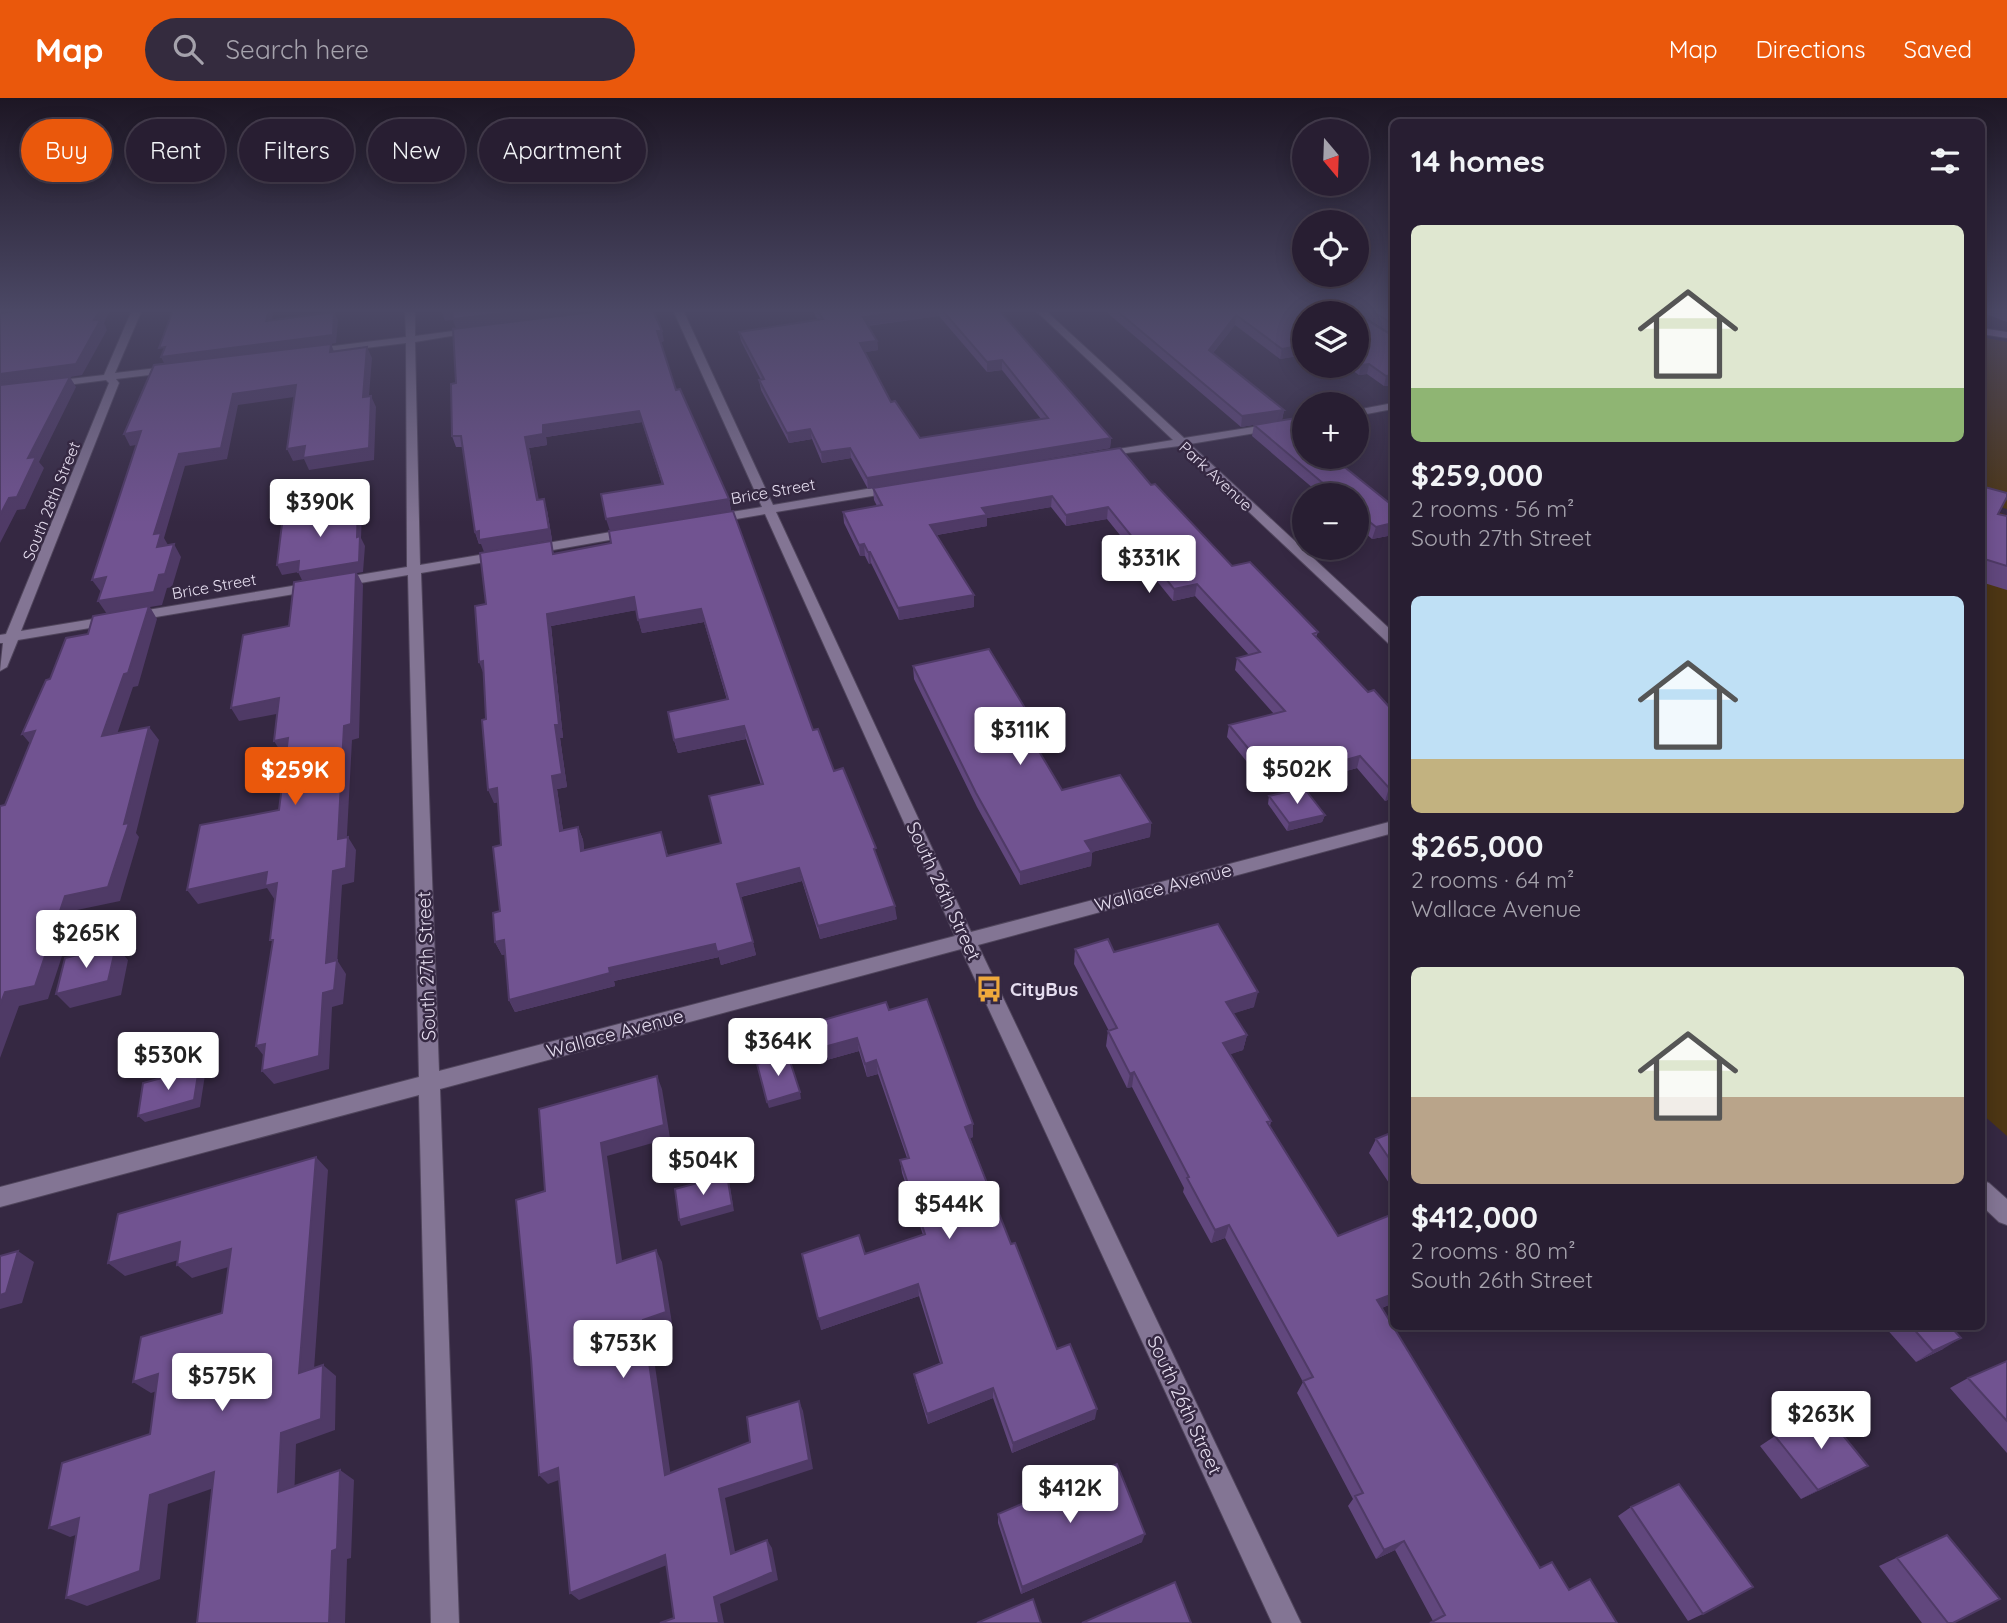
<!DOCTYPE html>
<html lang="en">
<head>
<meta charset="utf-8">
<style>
	:root { --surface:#281e32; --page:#342b3e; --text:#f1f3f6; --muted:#a5a2ac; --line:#443c4d; --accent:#ea580c }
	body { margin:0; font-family:Quicksand,sans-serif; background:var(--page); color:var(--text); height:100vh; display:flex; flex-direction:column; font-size:26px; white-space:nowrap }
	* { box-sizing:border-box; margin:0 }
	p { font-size:23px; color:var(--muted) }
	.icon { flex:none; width:38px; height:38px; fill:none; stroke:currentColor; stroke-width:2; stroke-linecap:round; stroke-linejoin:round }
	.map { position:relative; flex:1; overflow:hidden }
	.panel { position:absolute; left:1390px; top:21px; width:595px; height:1211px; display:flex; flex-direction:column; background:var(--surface); border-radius:10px; box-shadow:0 4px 18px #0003,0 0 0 2px var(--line) }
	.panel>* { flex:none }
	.banner { position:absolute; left:21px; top:21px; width:665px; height:63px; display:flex; gap:14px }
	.needle { width:46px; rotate:161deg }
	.fabs { position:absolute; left:1292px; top:21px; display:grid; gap:14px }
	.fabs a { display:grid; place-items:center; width:77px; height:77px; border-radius:50%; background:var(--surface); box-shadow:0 4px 18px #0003,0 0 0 2px var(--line); font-size:35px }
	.price { position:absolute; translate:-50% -60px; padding:0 16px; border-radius:7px; background:#fff; color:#222; font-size:23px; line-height:46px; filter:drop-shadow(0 2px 4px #0008) }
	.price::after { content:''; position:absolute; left:50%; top:42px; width:21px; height:16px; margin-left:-10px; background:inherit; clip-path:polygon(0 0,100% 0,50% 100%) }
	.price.active { background:var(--accent); color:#fff }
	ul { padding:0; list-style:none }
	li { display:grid; align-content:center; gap:14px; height:371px; padding:0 21px }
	li span { display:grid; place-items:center; height:217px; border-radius:10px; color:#555 }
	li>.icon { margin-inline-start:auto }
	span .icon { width:126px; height:126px; fill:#fffc; stroke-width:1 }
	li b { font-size:30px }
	h2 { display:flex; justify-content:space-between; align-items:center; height:84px; padding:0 21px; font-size:30px }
	.tag { padding:0 24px; border-radius:32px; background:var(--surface); box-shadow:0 4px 18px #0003,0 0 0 2px var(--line); font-size:24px; line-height:63px }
	.tag.active { background:var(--accent); color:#fff }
	header { display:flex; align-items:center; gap:42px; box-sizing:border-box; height:98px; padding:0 35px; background:var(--accent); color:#fff }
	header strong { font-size:33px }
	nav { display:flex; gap:38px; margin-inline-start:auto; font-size:24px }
	.search { width:490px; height:63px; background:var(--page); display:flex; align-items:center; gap:18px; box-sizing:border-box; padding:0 24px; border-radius:38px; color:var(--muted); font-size:26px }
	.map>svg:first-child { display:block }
	.green { fill:#4d3614 }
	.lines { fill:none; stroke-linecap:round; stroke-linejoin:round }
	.minor-casing { stroke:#50455c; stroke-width:2 }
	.major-casing { stroke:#50455c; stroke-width:2 }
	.minor { fill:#837594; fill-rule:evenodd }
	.major { fill:#9d83bb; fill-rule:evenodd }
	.wall { fill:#61477d; fill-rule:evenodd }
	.shaded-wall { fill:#4f3a66 }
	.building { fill:#715391; stroke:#4f3a66; stroke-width:2; fill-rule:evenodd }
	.labels { text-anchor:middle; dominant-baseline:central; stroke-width:5; stroke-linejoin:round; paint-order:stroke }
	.far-street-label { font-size:16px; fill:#e5ddef; stroke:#352842 }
	.street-label { font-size:19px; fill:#e5ddef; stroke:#352842 }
	.poi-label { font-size:19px; font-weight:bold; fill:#e5ddef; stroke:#352842; text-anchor:start }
</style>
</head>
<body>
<header>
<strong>Map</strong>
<div class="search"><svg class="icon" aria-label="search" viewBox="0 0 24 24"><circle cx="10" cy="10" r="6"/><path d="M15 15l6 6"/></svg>Search here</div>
<nav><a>Map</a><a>Directions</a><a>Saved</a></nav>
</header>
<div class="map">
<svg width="2007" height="1525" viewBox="0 0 2007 1525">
	<rect width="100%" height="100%" fill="#352842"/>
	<path class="green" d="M1981,239L2007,244V411L1981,403Z
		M1981,409L2007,417V1038L1981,1015Z"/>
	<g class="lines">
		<g class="minor-casing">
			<path id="minor" d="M132,212H142L115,275L174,268L179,271L174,274L116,281L119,285L21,533L407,469L406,245L309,257L304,254L309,251L406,239L405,212H415V238L476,230L481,233L415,244L420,467L503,453L509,457L503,461L421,475L439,973L955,838L765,416L713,425L707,421L713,417L762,409L673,212H683L773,407L896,386L902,390L896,394L776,414L971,834L1393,723V735L978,847L1301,1525H1272L961,851L440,991L459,1525H431L419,997L0,1109V1089L419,979L408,477L18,542L7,569L0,573L3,545H0V537L6,536L109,285L106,282L52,289L47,286L52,283L104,277Z
				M1035,212H1045L1184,340L1304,321V327L1190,346L1393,534V546L1388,545L1179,348L1096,359L1094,357L1100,354L1173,342Z
				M1393,305V311L1356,318V312Z
				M634,430L640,434L638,437L530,456L524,452L530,448Z
				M1981,1082L1989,1085L2007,1101V1127L1999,1124L1981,1107Z"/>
		</g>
		<g class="major-casing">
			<path id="major" d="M1981,230L2007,234V240L1981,236Z"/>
		</g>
		<use href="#minor" class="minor"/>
		<use href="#major" class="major"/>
	</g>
	<path class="wall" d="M609,212L664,243L661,244L676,292L729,401L731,413L662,386L642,324L546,339L547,347L529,350L538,402L547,412L552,442L479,446L475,434L463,349H456L452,338L456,285Z
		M812,212H999L1111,340L1110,350L868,391L851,360L822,365L812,341L789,345L761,292L759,282H761L741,243L739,234L818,222ZM939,218L987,274L1002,272L1041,321L920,340L891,304L865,254L878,252L877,243L868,228Z
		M1104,212H1393V237L1357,214L1393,287L1384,288L1367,276L1359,277L1346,268L1325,272L1319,268H1356V215H1304V257L1280,261L1235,227L1213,255L1284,312L1282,322L1241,329Z
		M1981,212H2007V224L1981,214Z
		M1254,327L1304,359L1393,408V437L1372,441L1356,427V397H1321L1252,338Z
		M1151,387L1232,468L1318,534L1316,539L1368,594L1393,613V700L1385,703L1357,670L1271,694L1227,639L1229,627L1274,616L1235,572L1237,560L1249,557L1195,498L1173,503L1107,421L1066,428L1051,409L987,420V428L937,437L974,497V509L899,522L871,465L869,466L865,458H860L844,425L843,414L877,408L874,402L873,390Z
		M1981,388L1998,416L2007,418V492L1981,484Z
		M733,413L813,632L877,760L897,821L820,841L802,783L741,799L756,857L721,867L719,859L614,883L615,888L515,914L509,902L505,856L502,857L495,844L500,813L501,747L498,704L494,705L486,621V506L555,456L611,445ZM636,512L642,535L704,524L727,602L674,642L678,655L746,641L761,687L721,745L668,758L661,734L584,752L583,742L578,729L563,732L557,691L567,689L560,640H563L551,528Z
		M913,568L1031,620L1030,634H1028L1062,692L1151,725L1150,739L1092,754L1091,768L1020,787L977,709L914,581Z
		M1269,698L1325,717L1322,724L1287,733L1268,706Z
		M1075,851L1114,854L1254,909L1233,915L1247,937L1243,952L1230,956L1271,1023L1270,1028L1338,1138L1393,1205L1382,1210L1540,1470L1569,1492L1617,1525L1433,1523L1395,1452L1376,1461L1348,1408L1353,1401L1297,1295L1303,1284L1225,1140L1211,1145L1183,1094L1184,1090L1132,989L1127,990L1106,948L1108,933H1109L1074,866Z
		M889,912L973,1026V1039L970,1040L1011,1146L1057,1251L1095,1321L1012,1355L993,1300L928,1326L916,1286L914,1276L940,1265L919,1198L821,1232L865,1156L923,1137L902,1075L900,1062L907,1060L878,976L867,979L859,953L816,965L806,927Z
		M1393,1034V1091L1369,1055L1376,1041Z
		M1884,1228H1950L1943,1251L1916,1264Z
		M2007,1263V1355L1950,1290L1968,1280Z
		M1775,1338L1851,1377L1801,1401L1760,1348Z
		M1631,1409L1703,1516L1688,1523L1618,1418Z
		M998,1416L1142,1444L1021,1496L998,1425Z
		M1928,1445L1953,1525H1922L1879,1468Z"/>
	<path class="shaded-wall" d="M100,212H110L104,225L107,232L82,277L70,279L76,289L39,364L44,370L25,411L17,412L0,445V417L28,360L0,288V276L94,222Z
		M269,212H274L270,231L266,223Z
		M603,212L456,230L453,222L445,223L442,214L452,213Z
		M915,212H939V218L863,228V219Z
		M334,214L338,222L336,245L331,246L335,256L165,267L161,259Z
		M1236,217L1235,227L1207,262L1209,252Z
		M657,233H662L664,243L660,244Z
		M877,243L878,252L861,255L860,245Z
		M1304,247V257L1280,261L1282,251Z
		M367,249L372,260L368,310L363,299Z
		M1002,262V272L987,274V264Z
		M1369,266L1367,276L1359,277L1361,267Z
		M1325,268H1346L1325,272Z
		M1393,277V287L1384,288L1386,278Z
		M296,287L301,298L238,307L227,361L185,368L164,440L168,447L157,449L154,436L179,356L233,296Z
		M371,298L376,309L374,362L309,372L304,361L293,363L287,351Z
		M1284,312L1282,322L1241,329L1242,318Z
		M639,313L642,324L546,339L547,347L529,350L541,413L537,402L525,339L543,327Z
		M810,331L812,341L789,345L787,335Z
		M141,333L148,345L130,348L124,336Z
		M1111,340L1110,350L868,391L867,380Z
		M850,350L851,360L822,365L821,354Z
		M1052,398L1051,409L987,420V428L931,438L930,427L982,410Z
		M544,401L547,412L552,442L484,454L481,446H479L475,434Z
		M729,401L731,413L610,433L606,421Z
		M358,406L362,415L361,440L365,448L363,474L357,475L363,487L359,640L352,642L346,755L338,741L303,484L298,474L357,439Z
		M1108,409L1107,421L1066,428V417Z
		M1393,425V437L1372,441L1376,429Z
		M174,446L181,459L172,489L167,490L162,507L150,509L157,521L138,588L133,589L112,651L102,638L107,516L98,503L159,477Z
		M864,446L865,458H860L859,447Z
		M868,454H870L871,465L869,466Z
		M299,463L304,473L282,477L277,467Z
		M106,479L101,494L92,482Z
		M1197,486L1195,498L1173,503L1174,491Z
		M974,497V509L899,522L898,510Z
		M634,499L637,512L551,528L563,640H560L567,689L557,691L565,746L560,733L552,678L555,627L547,516Z
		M701,511L704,524L642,535L638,522Z
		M483,563L484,577L479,564Z
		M279,600L287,614L239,623L231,610Z
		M1031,620L1030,634L1021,636V623Z
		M744,628L746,641L678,655L674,642Z
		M149,629L159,642L136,735L139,739L120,803L77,812L48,901L19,908L0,960V907L5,894L65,798L124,726Z
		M35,633L33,649L22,636Z
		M288,640L296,653L282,656L274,643Z
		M1360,658L1357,670L1271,694L1274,682Z
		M1393,689V700L1385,703L1389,690Z
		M497,690L502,703L494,705L488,692Z
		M1325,717L1322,724L1287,733L1289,725Z
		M1151,725L1150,739L1092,754L1091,768L1020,787V774L1085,743Z
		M578,729L583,742L586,766L581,753Z
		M348,739L356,752L354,784L342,787L337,867V862L346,876L343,906L332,909L329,971L274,986L262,973L323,895L326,865L333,773Z
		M799,770L802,783L740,799L737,786Z
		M267,774L277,785L275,802L267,790L198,806L187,792Z
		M895,808L897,821L820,841L818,828Z
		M504,842L511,855L502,857L495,844Z
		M753,844L756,857L721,867L719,859L614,883L615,888L515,914L509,902L609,870L715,846Z
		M116,848L128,862L121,897L70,910L56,896Z
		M1258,894L1254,909L1223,919L1226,904Z
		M1247,937L1243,952L1220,960L1223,945Z
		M857,940L859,953L816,965L813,952Z
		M265,946L267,962L256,948Z
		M876,962L878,976L867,979L865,966Z
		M199,970L205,977L200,1009L145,1024L138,1018Z
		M1134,974L1132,989L1127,990L1130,976Z
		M657,978L662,991L670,1040L607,1058L624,1176L617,1165L601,1045Z
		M800,994L801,1001L769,1010L767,1004Z
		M973,1026V1039L966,1042L965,1029Z
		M316,1059L328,1072L313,1286L299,1275Z
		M727,1077L729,1083L734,1113L681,1128L679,1122Z
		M1229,1127L1225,1140L1211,1145L1215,1132Z
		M180,1144L195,1157L125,1178L108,1165Z
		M231,1151L245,1164L192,1180L177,1167Z
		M656,1152L662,1164L672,1225L650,1233L672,1386L665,1377L643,1222Z
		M18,1153L34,1164L22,1205L0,1211V1197Z
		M918,1186L919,1198L821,1232L818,1221Z
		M1393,1196V1205L1370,1215L1377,1202Z
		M1961,1240L1943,1251L1916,1264L1933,1253Z
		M323,1267L336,1278L335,1332L296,1346L294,1404L278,1394L281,1335Z
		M158,1276L175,1287L151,1295L133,1284Z
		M993,1290V1300L928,1326L927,1316Z
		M799,1303L803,1313L813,1371L725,1400L737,1464L731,1456L719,1391Z
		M1097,1311L1095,1321L1012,1355L1013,1345Z
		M1868,1368L1851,1377L1801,1401L1818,1392Z
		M558,1370L567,1379L548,1386L539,1377Z
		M340,1372L354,1382L351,1460L347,1461L345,1525H329L332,1453Z
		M214,1374L231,1384L168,1406L160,1481L87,1508L66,1500L150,1397Z
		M79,1420L99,1429L70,1439L49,1430Z
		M1145,1436L1142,1444L1021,1496L1022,1489Z
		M767,1442L772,1450L778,1482L720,1506L724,1525H719L714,1499Z
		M1404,1443L1395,1452L1376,1461L1384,1452Z
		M665,1457L672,1465L579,1502L570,1495Z"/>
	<path class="building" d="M27,212H100L94,222L101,221L76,266L0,276V215Z
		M173,212H269L266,223L334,214L333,237L161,259L165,249L159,250Z
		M442,212H528L453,221L452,213L442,214Z
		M609,212H653L662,233H657L676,292L680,291L729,401L606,421L601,396L663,386L639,313L543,327V336L525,339L537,402L544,401L549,431L479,442V433L475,434L461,338H452L451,286L456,285L453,231Z
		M817,212H915L863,219L877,243L860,245L891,304L895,303L920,340L1048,320L1002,262L987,264L942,212H999L1111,340L867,380L850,350L821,354L810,331L787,335L759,282L764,281L739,234L823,221Z
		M1116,212H1356L1357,216L1393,238V277L1386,278L1369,266L1361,267L1356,264V215H1304V247L1282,251L1236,217L1209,252L1284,312L1242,318Z
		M1371,212H1393V226Z
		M331,246L330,254L367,249L363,299L371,298L369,350L303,360L305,348L287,351L296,287L233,296L221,350L179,356L154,436L161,435L157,449L174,446L165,476L159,477L154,494L98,503L106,479L92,482L141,333L124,336L154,267Z
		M70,279L28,360L36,359L17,399L9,400L0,417V287Z
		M1296,320L1304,326V359H1332L1393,408V425L1376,429L1356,413V397H1337L1254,327Z
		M1120,350L1151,387L1155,386L1232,468L1250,464L1318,534L1313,536L1368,594L1374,592L1393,613V689L1389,690L1360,658L1274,682L1229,627L1285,613L1237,560L1260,554L1197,486L1174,491L1108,409L1066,417L1052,398L982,410L987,417L930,427L974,497L898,510L870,454H868L864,446L859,447L843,414L882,407L873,390Z
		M1981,388L2007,395V399L1998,416L2007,418V468L1981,460Z
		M358,406L357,439L360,438L359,464L298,474L299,463L277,467L283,418Z
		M733,413L813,632L818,631L834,673L843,670L876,750L874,751L895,808L818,828L799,770L737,786L753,844L717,854L715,846L609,870L610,875L509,902L504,842L495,844L493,815L500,813L493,749L501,747L497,690L488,692L482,622L486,621L483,563L479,564L475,508L486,506L480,455L551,443L553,456L611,445L609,433ZM634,499L638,522L701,511L728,601L668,614L674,642L744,628L763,686L709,698L721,745L667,758L661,734L581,753L578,729L560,733L552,678L562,676L555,627H559L547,516Z
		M356,474L351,626L344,628L338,741L348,739L346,770L333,773L326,865L337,862L334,892L323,895L319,958L262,973L265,946L256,948L273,842H270L277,785L265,788L267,774L187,792L200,727L279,712L288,640L274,643L279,600L231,610L243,537L289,528L294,484Z
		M149,508L128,575L124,576L102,638L149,629L124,726L129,725L108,789L65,798L35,888L5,894L0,907V708L5,707L35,633L22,636L46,582L50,581L66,540L88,536L93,518Z
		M989,551L1031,620L1021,623L1062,692L1120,677L1151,725L1085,743L1092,754L1020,774L976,695L913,568Z
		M1304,690L1325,717L1289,725L1269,698Z
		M1218,826L1258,894L1226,904L1247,937L1223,945L1271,1023L1267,1024L1338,1138L1393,1116V1196L1377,1202L1540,1470L1552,1464L1569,1492L1590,1481L1617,1525H1430L1445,1517L1404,1443L1384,1452L1355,1398L1363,1395L1303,1283L1313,1279L1229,1127L1215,1132L1187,1080L1189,1079L1134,974L1130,976L1108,933L1117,930L1075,851L1108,841L1114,854Z
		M116,848L108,883L56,896L65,860Z
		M927,901L973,1026L965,1029L1011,1146L1015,1145L1057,1251L1070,1246L1097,1311L1013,1345L993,1290L927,1316L914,1276L942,1265L918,1186L818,1221L802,1156L859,1137L865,1156L925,1136L900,1062L909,1060L876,962L865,966L857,940L813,952L806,927L886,904L889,912Z
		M788,957L800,994L767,1004L757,966Z
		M199,970L194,1002L138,1018L143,985Z
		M657,978L664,1027L601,1045L617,1165L656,1152L666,1214L643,1222L665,1377L750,1344L747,1319L799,1303L809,1362L719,1391L731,1456L767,1442L773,1474L714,1499L719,1525H660L674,1520L665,1457L570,1495L558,1370L539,1377L531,1260L516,1102L545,1093L539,1011Z
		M1393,1034V1066L1376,1041Z
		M316,1059L299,1275L323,1267L321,1321L281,1335L278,1394L340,1372L337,1451L332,1453L329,1525H197L214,1374L150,1397L140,1473L66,1500L79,1420L49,1430L62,1365L150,1336L158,1276L133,1284L141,1239L222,1215L231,1151L177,1167L180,1144L108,1165L118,1116Z
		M727,1077L732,1107L679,1122L675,1091Z
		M18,1153L6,1195L0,1197V1158Z
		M1911,1228H1950L1961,1240L1933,1253Z
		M2007,1263V1323L1968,1280Z
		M1824,1314L1868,1368L1818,1392L1775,1338Z
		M1117,1366L1145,1436L1022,1489L998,1416Z
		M1679,1386L1753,1489L1703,1516L1631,1409Z
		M1947,1437L2000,1501L1953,1525H1948L1897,1460Z
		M1175,1484L1191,1525H1082Z
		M1033,1501L1041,1525H977Z"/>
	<linearGradient id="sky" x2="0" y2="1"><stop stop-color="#1d1624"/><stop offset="0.5" stop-color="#4b4865"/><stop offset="1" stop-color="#4b4865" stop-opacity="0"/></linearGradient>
	<rect width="2007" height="425" fill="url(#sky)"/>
	<defs>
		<g id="bus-bare" transform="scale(2.1)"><path d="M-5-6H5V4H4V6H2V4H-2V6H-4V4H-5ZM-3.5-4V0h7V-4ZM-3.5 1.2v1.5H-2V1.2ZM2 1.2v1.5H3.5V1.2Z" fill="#eea83c" stroke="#352842" stroke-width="2.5" paint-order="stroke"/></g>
	</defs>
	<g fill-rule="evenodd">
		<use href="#bus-bare" x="989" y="891"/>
	</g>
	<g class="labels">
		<g class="far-street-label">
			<text transform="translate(1216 378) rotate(43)">Park Avenue</text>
			<text transform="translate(773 393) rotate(-10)">Brice Street</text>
			<text transform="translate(51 403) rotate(-68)">South 28th Street</text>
			<text transform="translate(214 488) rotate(-10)">Brice Street</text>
		</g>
		<g class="street-label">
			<text transform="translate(1163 789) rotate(-15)">Wallace Avenue</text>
			<text transform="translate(944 793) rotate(65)">South 26th Street</text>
			<text transform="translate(426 868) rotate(-92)">South 27th Street</text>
			<text transform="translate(615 935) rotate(-15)">Wallace Avenue</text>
			<text transform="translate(1185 1307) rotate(65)">South 26th Street</text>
		</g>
		<g class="poi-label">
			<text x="1010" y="891">CityBus</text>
		</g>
	</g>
</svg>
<div class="fabs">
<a><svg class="needle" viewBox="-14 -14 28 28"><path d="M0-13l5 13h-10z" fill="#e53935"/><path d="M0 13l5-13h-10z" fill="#a5a2ac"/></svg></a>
<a><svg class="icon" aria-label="locate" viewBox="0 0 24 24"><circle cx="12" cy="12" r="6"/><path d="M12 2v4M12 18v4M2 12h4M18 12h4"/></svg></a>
<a><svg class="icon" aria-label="layers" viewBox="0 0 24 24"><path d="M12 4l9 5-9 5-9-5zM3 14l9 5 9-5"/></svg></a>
<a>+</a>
<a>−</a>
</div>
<b class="price" style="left:320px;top:441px">$390K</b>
<b class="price" style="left:1149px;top:497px">$331K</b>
<b class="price" style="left:1020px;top:669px">$311K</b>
<b class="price" style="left:1297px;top:708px">$502K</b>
<b class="price active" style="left:295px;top:709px">$259K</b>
<b class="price" style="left:86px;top:872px">$265K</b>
<b class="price" style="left:778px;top:980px">$364K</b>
<b class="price" style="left:168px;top:994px">$530K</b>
<b class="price" style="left:703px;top:1099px">$504K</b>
<b class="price" style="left:949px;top:1143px">$544K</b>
<b class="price" style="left:623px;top:1282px">$753K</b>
<b class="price" style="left:222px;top:1315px">$575K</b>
<b class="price" style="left:1821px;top:1353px">$263K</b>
<b class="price" style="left:1070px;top:1427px">$412K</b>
<div class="banner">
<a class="tag active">Buy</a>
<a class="tag">Rent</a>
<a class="tag">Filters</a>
<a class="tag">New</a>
<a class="tag">Apartment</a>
</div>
<section class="panel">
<h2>14 homes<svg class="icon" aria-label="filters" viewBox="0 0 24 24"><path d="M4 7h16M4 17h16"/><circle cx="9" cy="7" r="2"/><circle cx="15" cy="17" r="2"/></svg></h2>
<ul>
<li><span style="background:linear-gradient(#dfe7d0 75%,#8fb573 0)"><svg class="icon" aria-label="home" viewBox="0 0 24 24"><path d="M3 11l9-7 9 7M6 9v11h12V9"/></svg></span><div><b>$259,000</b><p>2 rooms · 56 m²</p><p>South 27th Street</p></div></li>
<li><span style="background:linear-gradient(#bfe0f5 75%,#c2b280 0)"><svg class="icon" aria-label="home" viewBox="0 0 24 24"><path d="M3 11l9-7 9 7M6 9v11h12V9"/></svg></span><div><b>$265,000</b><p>2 rooms · 64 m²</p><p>Wallace Avenue</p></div></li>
<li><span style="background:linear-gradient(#dfe7d0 60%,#b9a48a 0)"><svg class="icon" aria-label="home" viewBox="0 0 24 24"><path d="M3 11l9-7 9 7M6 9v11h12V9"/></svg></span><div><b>$412,000</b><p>2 rooms · 80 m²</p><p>South 26th Street</p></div></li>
</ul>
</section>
</div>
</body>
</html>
